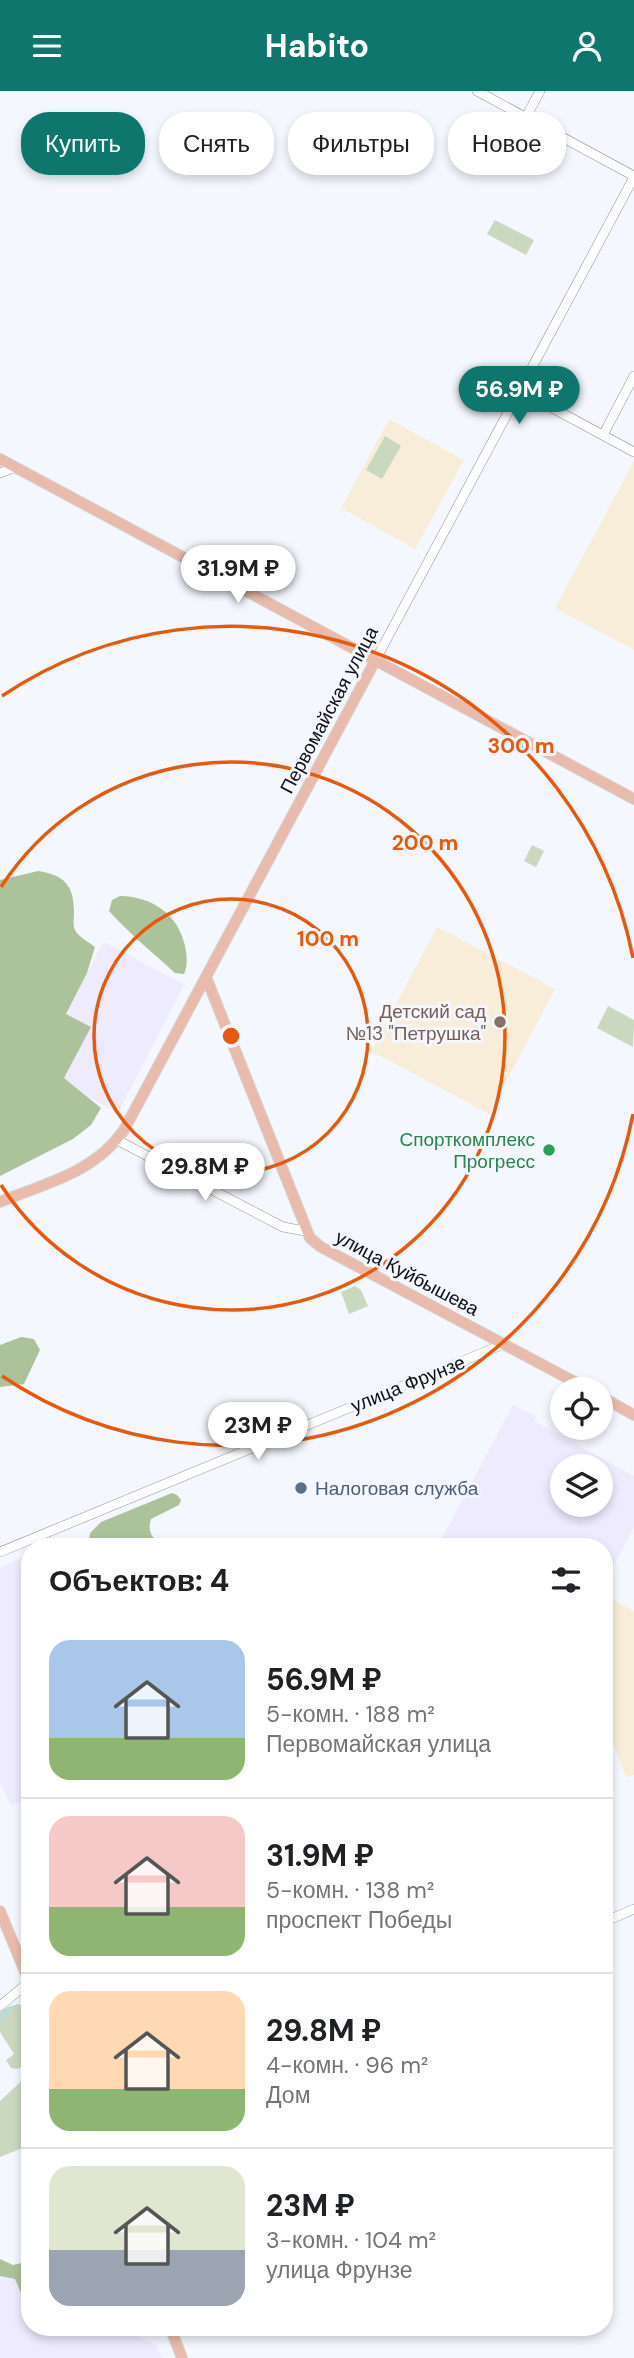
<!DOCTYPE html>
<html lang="ru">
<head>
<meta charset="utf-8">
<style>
	:root { --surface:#fff; --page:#f2f2f2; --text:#202124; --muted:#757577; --line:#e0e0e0; --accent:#0f766e }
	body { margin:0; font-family:"DM Sans",sans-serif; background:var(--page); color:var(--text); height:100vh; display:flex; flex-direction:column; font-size:26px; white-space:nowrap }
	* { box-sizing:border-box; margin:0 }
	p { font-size:23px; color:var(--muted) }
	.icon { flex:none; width:38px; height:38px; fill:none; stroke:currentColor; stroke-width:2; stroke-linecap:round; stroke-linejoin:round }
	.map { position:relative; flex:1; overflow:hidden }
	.drawer { position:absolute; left:21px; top:1447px; width:592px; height:798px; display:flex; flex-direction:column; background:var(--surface); border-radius:28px; box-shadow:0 4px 10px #0003 }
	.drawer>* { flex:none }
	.top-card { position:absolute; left:21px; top:21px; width:593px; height:63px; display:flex; gap:14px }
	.buttons { position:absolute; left:550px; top:1286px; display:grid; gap:14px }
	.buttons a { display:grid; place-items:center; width:63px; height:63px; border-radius:50%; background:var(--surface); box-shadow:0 4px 10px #0003; font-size:35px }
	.price { position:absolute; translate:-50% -60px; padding:0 16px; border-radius:24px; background:#fff; color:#222; font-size:23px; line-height:46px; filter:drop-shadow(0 2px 4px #0008) }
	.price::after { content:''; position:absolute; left:50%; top:42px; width:21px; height:16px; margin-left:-10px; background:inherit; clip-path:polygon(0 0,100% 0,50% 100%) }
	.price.active { background:var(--accent); color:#fff }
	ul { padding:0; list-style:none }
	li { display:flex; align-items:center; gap:21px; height:175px; padding:0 28px }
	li+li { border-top:2px solid var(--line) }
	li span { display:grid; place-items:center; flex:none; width:196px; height:140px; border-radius:21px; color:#555 }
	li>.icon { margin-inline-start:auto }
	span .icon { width:84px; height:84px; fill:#fffc; stroke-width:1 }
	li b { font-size:30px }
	h2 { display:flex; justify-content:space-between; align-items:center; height:84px; padding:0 28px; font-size:30px }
	.tag { padding:0 24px; border-radius:28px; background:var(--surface); box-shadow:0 4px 10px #0003; font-size:24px; line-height:63px }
	.tag.active { background:var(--accent); color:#fff }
	header { display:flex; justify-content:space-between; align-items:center; height:91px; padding:0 28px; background:var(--accent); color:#fff; font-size:32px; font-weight:700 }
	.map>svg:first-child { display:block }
	.industrial { fill:#edebfd; fill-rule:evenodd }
	.education { fill:#f7edd8 }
	.green { fill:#c9d8be }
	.forest { fill:#acc29b }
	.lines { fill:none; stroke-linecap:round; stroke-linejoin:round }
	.stream { stroke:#aae0ef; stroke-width:2.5 }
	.minor-casing { stroke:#8f9298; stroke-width:10 }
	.major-casing { stroke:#d4d4d4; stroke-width:12 }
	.minor { stroke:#fff; stroke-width:9 }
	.major { stroke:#e9bbac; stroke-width:10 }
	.ring { fill:none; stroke:#e8590c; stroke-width:3.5 }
	.education-dot { fill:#8d6e63; stroke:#f4f8fe; stroke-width:2.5 }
	.leisure-dot { fill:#2e9e5b; stroke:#f4f8fe; stroke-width:2.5 }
	.service-dot { fill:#5c6f8a; stroke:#f4f8fe; stroke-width:2.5 }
	.labels { text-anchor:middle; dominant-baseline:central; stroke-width:6; stroke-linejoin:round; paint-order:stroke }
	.street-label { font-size:19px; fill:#0e1012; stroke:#f4f8fe }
	.education-label { font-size:19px; fill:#785e54; stroke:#f4f8fe; text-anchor:end }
	.leisure-label { font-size:19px; fill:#27864d; stroke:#f4f8fe; text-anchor:end }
	.service-label { font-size:19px; fill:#4e5e75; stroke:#f4f8fe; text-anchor:start }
	.centre { fill:#e8590c; stroke:#f4f8fe; stroke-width:3.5 }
	.ring-label { font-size:21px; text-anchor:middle; font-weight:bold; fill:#e8590c; stroke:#f4f8fe; stroke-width:6; stroke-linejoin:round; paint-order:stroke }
</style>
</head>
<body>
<header><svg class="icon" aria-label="menu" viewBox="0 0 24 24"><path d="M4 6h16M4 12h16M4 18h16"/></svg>Habito<svg class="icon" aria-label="person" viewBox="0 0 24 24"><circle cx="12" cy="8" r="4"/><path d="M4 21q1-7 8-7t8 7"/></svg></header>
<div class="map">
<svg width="634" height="2267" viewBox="0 0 634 2267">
	<rect width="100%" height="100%" fill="#f4f8fe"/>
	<path class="industrial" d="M107,852L184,894L118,1022L92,1008L64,987L91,936L66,924L102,853Z
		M513,1314L536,1326L534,1330L634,1385V1436L604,1493V1456H437ZM562,1376H600V1414H562Z
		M30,1464V1707L11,1715L0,1691V1476Z
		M0,2180L30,2194V2236L119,2237L156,2254L162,2267H0Z"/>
	<path class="education" d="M389,328L464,369L415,458L341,417Z
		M634,370V559L555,517Z
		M437,836L555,898L489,1023L371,960Z
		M612,1508L634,1520V1684L626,1686L604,1628V1524Z"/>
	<path class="green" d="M86,57L107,67L102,77L81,67Z
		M495,129L534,149L526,164L487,143Z
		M486,294L500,301L492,317L478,310Z
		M385,345L401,355L382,388L366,379Z
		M532,754L544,760L536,776L524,770Z
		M608,915L634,929L633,956L597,937Z
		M355,1195L361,1199L368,1215L349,1223L341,1201Z
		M18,1913L30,1918V1972L17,1978L11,1977L6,1969L14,1963L0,1941V1921L8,1916Z
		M30,1982V2054L0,2066V2010Z"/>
	<path class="forest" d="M38,780C64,784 74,794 74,821C74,828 72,836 77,842C81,847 90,852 95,856L87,882L66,923L91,936L64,987L101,1017L91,1034L73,1048L0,1085V789Z
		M120,805C153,806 178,823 185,855C187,865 188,874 184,883L175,882C153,862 130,843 109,820L112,809Z
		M21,1246L34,1248L40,1259L24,1293L0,1296V1254Z
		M172,1402L177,1404L181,1409L179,1414L151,1428C146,1444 155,1450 169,1456H88L90,1442L101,1431Z
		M0,2168L13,2174L30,2170V2206L21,2202L15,2188L0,2185Z"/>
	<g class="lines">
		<path class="stream" d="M19,1916L27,1923L30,1930
			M0,1926L11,1917
			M28,2181L30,2180"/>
		<g class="minor-casing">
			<path id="minor" d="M477,0L634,85
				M526,26L540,0
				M521,300L634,361
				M603,344L634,285
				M0,382L15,376
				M375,570L634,86
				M117,1049L283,1136L305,1140
				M0,1461L504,1253
				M604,1831L634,1818
				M0,1915L29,1891"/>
		</g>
		<g class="major-casing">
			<path id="major" d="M0,368L634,708
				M206,886L310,1147L321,1156L588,1298
				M0,1111C46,1092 94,1082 124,1039L375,570
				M600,1305L634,1324
				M0,1820L30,1893
				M170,2236L182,2267"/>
		</g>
		<use href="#minor" class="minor"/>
		<use href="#major" class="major"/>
	</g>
	<g class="ring">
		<circle cx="231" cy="945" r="137"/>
		<path d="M1 796A274 274 0 1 1 1 1094"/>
		<path d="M633 1023A410 410 0 0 1 2 1285M2 605A410 410 0 0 1 633 867"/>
	</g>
	<circle class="education-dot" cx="500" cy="931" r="7"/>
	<circle class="leisure-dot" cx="549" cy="1059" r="7"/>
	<circle class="service-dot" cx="301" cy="1397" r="7"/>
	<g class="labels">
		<g class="street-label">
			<text transform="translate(329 619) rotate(-62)">Первомайская улица</text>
			<text transform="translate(407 1182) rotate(28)">улица Куйбышева</text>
			<text transform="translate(408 1293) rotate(-22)">улица Фрунзе</text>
		</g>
		<g class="education-label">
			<text x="486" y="920">Детский сад<tspan x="486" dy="22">№13 "Петрушка"</tspan></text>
		</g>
		<g class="leisure-label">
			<text x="535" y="1048">Спорткомплекс<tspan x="535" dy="22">Прогресс</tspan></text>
		</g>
		<g class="service-label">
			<text x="315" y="1397">Налоговая служба</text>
		</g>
	</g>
	<circle cx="231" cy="945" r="10" class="centre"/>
	<g class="ring-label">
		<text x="521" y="662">300 m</text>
		<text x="425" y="759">200 m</text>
		<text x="328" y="855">100 m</text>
	</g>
</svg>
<div class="buttons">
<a><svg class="icon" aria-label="locate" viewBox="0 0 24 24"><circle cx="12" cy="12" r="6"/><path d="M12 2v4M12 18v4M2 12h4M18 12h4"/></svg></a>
<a><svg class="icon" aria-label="layers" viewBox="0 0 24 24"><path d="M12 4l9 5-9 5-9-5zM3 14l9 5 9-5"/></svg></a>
</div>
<b class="price active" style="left:519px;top:335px">56.9M ₽</b>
<b class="price" style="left:238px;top:514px">31.9M ₽</b>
<b class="price" style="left:205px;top:1112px">29.8M ₽</b>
<b class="price" style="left:258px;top:1371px">23M ₽</b>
<div class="top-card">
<a class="tag active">Купить</a>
<a class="tag">Снять</a>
<a class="tag">Фильтры</a>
<a class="tag">Новое</a>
</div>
<section class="drawer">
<h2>Объектов: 4<svg class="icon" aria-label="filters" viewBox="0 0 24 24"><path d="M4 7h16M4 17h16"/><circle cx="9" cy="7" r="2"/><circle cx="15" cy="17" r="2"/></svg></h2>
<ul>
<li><span style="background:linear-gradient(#a9c7e8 70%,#8fb573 0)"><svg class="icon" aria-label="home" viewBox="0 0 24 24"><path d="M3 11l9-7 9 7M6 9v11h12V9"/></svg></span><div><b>56.9M ₽</b><p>5-комн. · 188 m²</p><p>Первомайская улица</p></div></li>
<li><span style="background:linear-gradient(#f6c9c9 65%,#8fb573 0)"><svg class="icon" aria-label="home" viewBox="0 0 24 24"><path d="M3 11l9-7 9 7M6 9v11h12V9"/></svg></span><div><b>31.9M ₽</b><p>5-комн. · 138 m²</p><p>проспект Победы</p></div></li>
<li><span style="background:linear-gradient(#ffd9b3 70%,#8fb573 0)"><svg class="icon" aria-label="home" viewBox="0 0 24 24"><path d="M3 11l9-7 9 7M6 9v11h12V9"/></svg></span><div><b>29.8M ₽</b><p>4-комн. · 96 m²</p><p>Дом</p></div></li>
<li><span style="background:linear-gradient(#dfe7d0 60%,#9aa5b1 0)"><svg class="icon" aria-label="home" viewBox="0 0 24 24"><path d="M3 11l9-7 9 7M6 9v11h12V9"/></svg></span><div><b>23M ₽</b><p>3-комн. · 104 m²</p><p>улица Фрунзе</p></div></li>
</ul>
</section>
</div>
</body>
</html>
